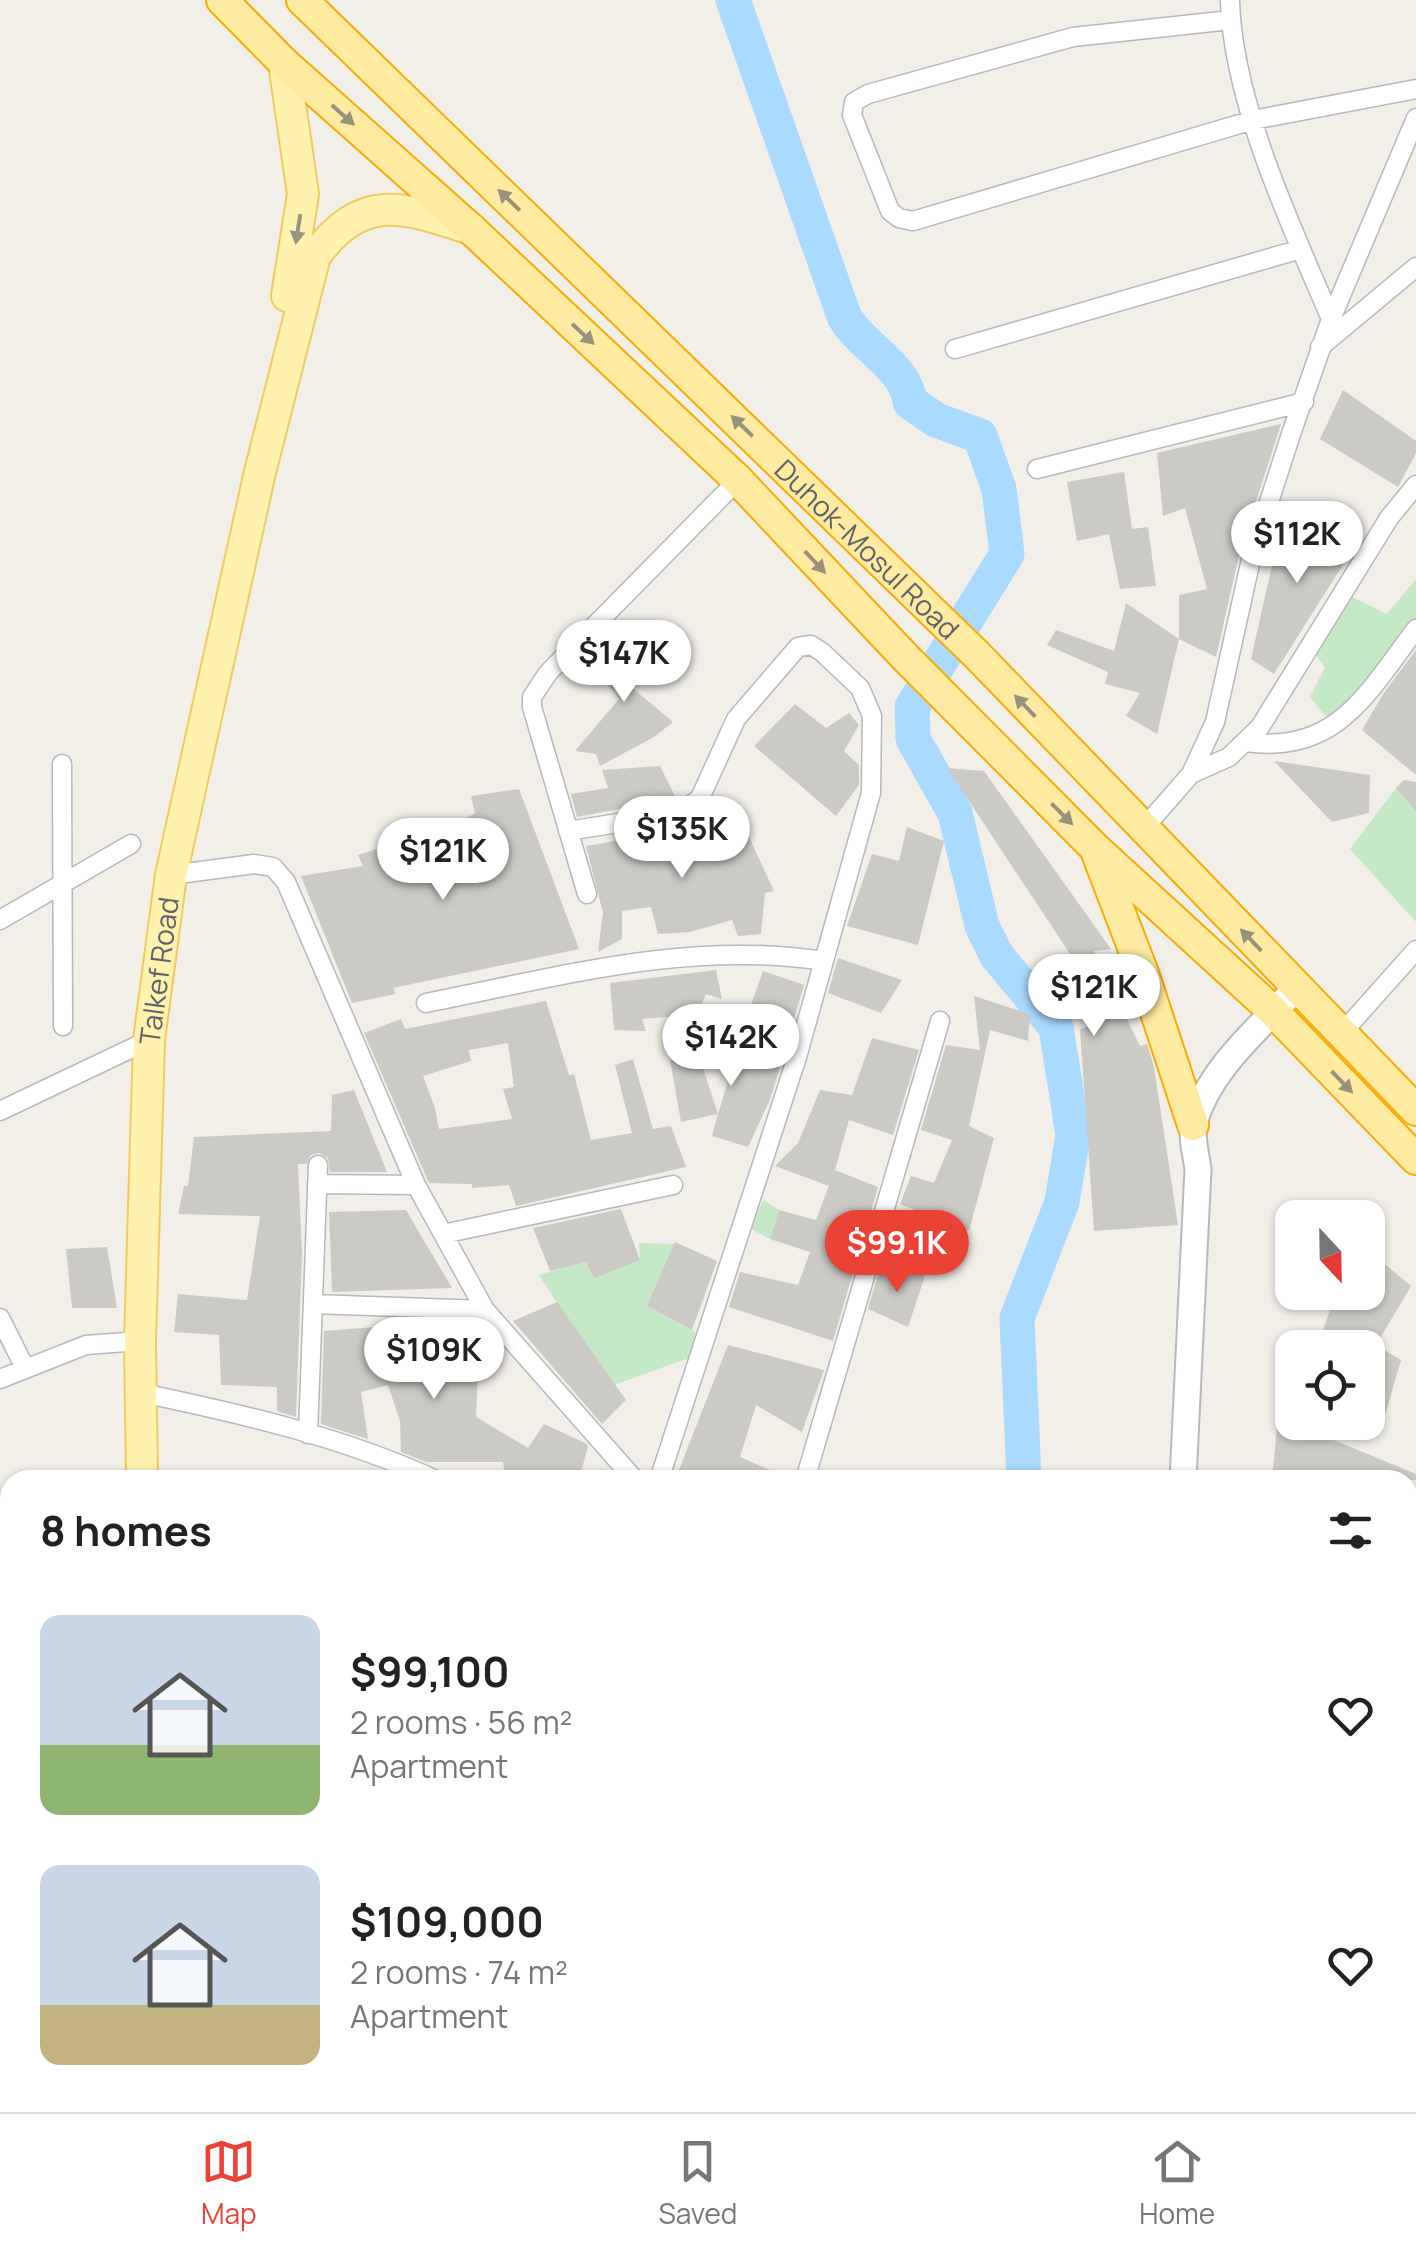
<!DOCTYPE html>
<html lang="en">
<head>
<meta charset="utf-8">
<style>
	:root { --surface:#fff; --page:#f2f2f2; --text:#222; --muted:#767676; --line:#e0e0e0; --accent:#ea4335 }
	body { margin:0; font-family:Manrope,sans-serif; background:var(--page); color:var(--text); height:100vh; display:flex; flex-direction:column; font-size:38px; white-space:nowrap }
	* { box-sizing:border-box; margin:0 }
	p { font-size:32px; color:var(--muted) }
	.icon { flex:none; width:55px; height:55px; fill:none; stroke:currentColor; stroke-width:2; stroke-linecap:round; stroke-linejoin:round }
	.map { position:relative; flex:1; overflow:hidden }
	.details { position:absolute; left:0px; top:1470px; width:1418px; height:642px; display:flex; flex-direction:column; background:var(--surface); border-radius:30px 30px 0 0; box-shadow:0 2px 8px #0004 }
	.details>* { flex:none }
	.needle { width:65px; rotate:158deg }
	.fabs { position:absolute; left:1275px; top:1200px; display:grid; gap:20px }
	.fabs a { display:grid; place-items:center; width:110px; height:110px; border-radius:20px; background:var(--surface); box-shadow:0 2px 8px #0004; font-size:50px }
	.price { position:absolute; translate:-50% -85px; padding:0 22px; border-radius:35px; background:#fff; color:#222; font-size:32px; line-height:65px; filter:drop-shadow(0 2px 5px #0008) }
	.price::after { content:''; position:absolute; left:50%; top:60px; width:30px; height:22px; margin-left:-15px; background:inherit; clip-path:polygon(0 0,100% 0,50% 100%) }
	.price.active { background:var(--accent); color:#fff }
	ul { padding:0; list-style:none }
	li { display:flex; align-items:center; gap:30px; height:250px; padding:0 40px }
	li span { display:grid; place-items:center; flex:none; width:280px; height:200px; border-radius:20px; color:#555 }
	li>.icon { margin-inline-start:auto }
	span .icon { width:120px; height:120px; fill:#fffc; stroke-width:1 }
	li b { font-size:42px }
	h2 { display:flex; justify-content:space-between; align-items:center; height:120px; padding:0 40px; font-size:42px }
	.tab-bar { display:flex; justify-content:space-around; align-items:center; height:140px; border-top:2px solid var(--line); background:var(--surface); font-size:28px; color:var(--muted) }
	.tab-bar a { display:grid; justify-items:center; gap:5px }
	.tab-bar .active { color:var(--accent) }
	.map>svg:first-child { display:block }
	.green { fill:#c5e8c5 }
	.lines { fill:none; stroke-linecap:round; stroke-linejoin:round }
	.river { stroke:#aadaff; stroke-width:35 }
	.building { fill:#cccac5; fill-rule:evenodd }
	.minor-casing { stroke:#b5b8bc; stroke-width:21 }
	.secondary-casing { stroke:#b6babf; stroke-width:29 }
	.primary-casing { stroke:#f2c960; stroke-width:34 }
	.trunk-casing { stroke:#f9ab00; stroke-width:34 }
	.minor { stroke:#fff; stroke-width:18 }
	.secondary { stroke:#fff; stroke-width:25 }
	.primary { stroke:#fff2af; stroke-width:30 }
	.trunk { stroke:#feeaa1; stroke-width:30 }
	.oneway { fill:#97927c }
	.oneway2 { fill:#979581 }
	.labels { text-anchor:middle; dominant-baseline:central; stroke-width:8; stroke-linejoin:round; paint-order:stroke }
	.street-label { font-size:28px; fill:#5f6368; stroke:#fff }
</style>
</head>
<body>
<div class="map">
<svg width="1416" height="2112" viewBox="0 0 1416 2112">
	<rect width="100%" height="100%" fill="#f1efe8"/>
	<path class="green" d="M1416,579V634L1332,724L1310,697L1325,667L1314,653L1352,597L1387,614Z
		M1396,788L1416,811V922L1350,849Z
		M763,1200L779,1210L770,1239L751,1229Z
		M639,1243L677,1244L650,1308L695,1332L700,1354L611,1386L539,1275L586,1261L595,1277L640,1260Z
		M627,2102L804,2103L810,2112H625Z"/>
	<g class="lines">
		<path class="river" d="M733,0L844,316C861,347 906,366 910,402L936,420L980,436L999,489L1007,554L912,707L913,739L955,813L982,926L997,956L1056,1027L1073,1135L1062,1202L1017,1318L1024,1480
			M1060,2102V2112"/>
	</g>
	<path class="building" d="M1343,390L1416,441V453L1398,487L1320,439Z
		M1281,424L1240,551L1216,657L1179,639V595L1207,589L1185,508L1163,516L1157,453Z
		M1124,472L1132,529L1148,527L1156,586L1120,589L1109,534L1077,541L1067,482Z
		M1283,516L1358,541L1274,674L1251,659Z
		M1126,603L1179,639L1157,734L1126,716L1140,693L1105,684L1108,672L1047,645L1056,630L1114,651Z
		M628,634L657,664L630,686L673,722L654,737L600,766L596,754L575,751L619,699L593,665Z
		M1416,650V775L1362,730L1383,694Z
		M795,704L826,728L849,713L859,725L844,751L859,765V785L836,816L754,746Z
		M1274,761L1370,775L1369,813L1332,822Z
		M660,766L676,798L577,817L571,794L608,788L602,770Z
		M947,768L984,771L1111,949L1094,951L1140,1046L1147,1044L1154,1067L1178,1225L1094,1231L1080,1029L1089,1026L1054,973L1076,963Z
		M1404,780L1416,782V811L1396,788Z
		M519,789L579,949L393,988L396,994L352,1003L301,876L363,866L358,855L417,836L446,831L475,813L471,796Z
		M741,820L774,891L765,893L761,934L738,936L732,920L690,932L658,934L651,907L622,911V939L598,952L603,913L586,846Z
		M907,827L944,841L918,945L847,926L872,854L899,861Z
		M838,958L902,980L881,1013L828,993Z
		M716,970L722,999L706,994L701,1006L725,1018L728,1032H699L695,1015L642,1019L646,1031L614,1030L610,983Z
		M763,971L804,985L793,1022L750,1008Z
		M974,996L1030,1014L1028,1041L990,1030L969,1126L994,1138L969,1231L900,1204L911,1176L934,1183L952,1140L921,1130L946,1045L980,1050Z
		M546,1001L569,1075L574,1074L591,1140L632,1133L615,1065L633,1059L653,1129L671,1126L686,1167L516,1206L509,1185L472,1188V1184L429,1183L364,1033L401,1019L405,1029ZM508,1043L514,1087L503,1089L512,1119L439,1129L435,1108L423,1076L471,1061L469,1050Z
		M744,1028L786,1049L769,1102L748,1147L712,1136L718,1114L681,1122L670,1060L698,1053L718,1114Z
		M872,1038L919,1050L893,1135L849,1120L835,1170L878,1187L833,1341L729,1307L740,1272L798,1285L810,1252L770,1239L779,1210L816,1220L829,1186L775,1166L798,1143L820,1090L852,1095Z
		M354,1090L387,1172H330L328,1158L319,1153L311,1155L306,1164H298L302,1253L296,1417L277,1411V1387L221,1385L219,1335L174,1332L178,1294L247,1300L260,1216L178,1214L184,1186H188L194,1137L331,1131L332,1095Z
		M621,1209L640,1260L594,1278L586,1262L550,1271L533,1228Z
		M406,1210L452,1288L332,1292L329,1212Z
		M675,1242L717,1261L692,1330L647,1306Z
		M107,1247L117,1308H72L66,1249Z
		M1368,1250L1411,1286L1376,1345L1401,1360L1386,1412L1368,1410V1348H1317L1336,1292H1368Z
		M904,1265L925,1276L908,1327L868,1309L880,1268L897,1277Z
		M557,1302L626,1400L602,1424L513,1321Z
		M401,1325L398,1341L480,1333L476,1417L528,1448L544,1424L585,1443L588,1446L579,1480H506L503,1462H426L401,1452L400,1421L388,1385L361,1392L368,1439L321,1424L324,1331Z
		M728,1345L824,1370L802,1432L756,1405L740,1457L793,1480H675Z
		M1278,1417L1416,1474V1480H1272Z"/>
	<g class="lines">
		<g class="minor-casing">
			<path id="minor" d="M1230,0C1232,100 1291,226 1331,319
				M1231,20L1073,37L868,94L854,102L852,115L890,211L899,218L913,221L1253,120L1416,89
				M1320,347L1416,267
				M955,349L1301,249
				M1037,469L1304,402
				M1246,742C1337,755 1368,692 1416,629
				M62,764L63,1026
				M1191,774L1229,757L1260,727L1389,518L1416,485
				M1143,829L1191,774L1215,722L1252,555L1291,434L1331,319L1416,118
				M568,831L681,813L700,798L736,719L798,647L811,645L822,652L860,688L872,716L871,793L797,1057L659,1480
				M171,875L254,864L273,867L286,882L416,1185L485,1310L635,1480
				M587,894L532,707V697L548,673L738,480
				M0,920L131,844
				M426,1003C558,977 688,940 823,961
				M1342,1033L1416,950
				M0,1111L149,1040
				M317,1184L416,1185
				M443,1234L673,1185
				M313,1304L485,1310
				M0,1318L25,1368
				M0,1379L86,1345L140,1341
				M142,1393C242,1414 343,1437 436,1480
				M308,1434L318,1165
				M805,1480L940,1021
				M0,1547L10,1543
				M1408,1590L1416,1593
				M0,1694L10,1689
				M0,1873L10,1868
				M0,1933L10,1956
				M1408,1955L1416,1945
				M0,2014L10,2009
				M30,2102V2112
				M127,2112L148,2102
				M445,2112L448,2102
				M936,2112L938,2102
				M1282,2112L1286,2102"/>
		</g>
		<g class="secondary-casing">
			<path id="secondary" d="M1183,1480L1198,1169C1196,1155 1191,1136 1194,1123C1209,1068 1261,1027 1297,987
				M1404,2102L1415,2112"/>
		</g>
		<g class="primary-casing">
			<g id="primary">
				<path d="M284,63L303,194L287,296"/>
				<path id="s1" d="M142,1480L140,1341L149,1040L171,875L260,472L315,256C363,191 404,207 471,229"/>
				<path d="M162,2102L163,2112"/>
			</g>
		</g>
		<g class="trunk-casing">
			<g id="trunk">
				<path d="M222,0L284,63L471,229L738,480L906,658L1095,848L1274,1012L1416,1159"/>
				<path id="s2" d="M302,0L977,655L1416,1110"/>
				<path d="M1098,856L1143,973L1193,1125"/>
			</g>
		</g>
		<use href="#minor" class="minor"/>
		<use href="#secondary" class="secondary"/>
		<use href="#primary" class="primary"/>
		<use href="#trunk" class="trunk"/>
	</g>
	<defs><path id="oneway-solid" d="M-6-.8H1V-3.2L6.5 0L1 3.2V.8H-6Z" transform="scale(2.5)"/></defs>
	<g class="oneway">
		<use href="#oneway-solid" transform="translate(343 115) rotate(42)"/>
		<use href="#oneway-solid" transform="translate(509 200) rotate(-136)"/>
		<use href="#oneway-solid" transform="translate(583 334) rotate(43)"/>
		<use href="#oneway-solid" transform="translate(742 426) rotate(-136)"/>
		<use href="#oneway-solid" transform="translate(815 562) rotate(47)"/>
		<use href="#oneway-solid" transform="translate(1025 706) rotate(-134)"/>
		<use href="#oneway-solid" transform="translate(1062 814) rotate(45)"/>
		<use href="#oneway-solid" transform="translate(1251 940) rotate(-134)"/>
		<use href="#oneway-solid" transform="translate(1342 1082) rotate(46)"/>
	</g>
	<use class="oneway2" href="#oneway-solid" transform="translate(298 229) rotate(99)"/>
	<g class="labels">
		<g class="street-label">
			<text stroke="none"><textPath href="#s2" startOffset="788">Duhok-Mosul Road</textPath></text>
			<text stroke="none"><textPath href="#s1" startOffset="510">Talkef Road</textPath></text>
		</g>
	</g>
</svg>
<div class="fabs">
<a><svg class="needle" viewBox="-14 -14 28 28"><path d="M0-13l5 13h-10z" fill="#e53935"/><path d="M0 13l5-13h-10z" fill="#767676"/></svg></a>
<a><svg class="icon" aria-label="locate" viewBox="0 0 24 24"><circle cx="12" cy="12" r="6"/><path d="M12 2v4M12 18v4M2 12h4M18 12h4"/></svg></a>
</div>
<b class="price" style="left:1297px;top:586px">$112K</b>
<b class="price" style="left:624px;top:705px">$147K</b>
<b class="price" style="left:682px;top:881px">$135K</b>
<b class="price" style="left:443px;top:903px">$121K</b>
<b class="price" style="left:1094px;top:1039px">$121K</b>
<b class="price" style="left:731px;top:1089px">$142K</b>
<b class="price active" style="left:897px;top:1295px">$99.1K</b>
<b class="price" style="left:434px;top:1402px">$109K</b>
<section class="details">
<h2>8 homes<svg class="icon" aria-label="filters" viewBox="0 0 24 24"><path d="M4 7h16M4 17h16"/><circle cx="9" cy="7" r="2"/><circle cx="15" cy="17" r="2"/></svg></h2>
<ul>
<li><span style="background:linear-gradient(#c9d6e8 65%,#8fb573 0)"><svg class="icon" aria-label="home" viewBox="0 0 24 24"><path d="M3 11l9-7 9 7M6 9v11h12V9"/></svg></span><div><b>$99,100</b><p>2 rooms · 56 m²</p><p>Apartment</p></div><svg class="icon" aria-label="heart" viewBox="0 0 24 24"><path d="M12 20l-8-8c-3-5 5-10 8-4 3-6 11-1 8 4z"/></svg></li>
<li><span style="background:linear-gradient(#c9d6e8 70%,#c2b280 0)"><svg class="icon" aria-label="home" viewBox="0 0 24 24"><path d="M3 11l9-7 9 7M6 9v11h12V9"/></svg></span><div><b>$109,000</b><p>2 rooms · 74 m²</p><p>Apartment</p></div><svg class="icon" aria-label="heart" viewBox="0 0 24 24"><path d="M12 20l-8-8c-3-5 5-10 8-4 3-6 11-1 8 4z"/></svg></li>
</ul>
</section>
</div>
<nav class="tab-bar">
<a class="active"><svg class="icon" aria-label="map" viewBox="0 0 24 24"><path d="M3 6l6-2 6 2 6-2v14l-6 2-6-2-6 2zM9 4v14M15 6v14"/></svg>Map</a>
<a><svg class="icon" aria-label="saved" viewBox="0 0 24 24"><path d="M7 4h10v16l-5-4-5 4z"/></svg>Saved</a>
<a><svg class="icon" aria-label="home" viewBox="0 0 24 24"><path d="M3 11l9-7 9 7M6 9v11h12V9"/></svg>Home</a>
</nav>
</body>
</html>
